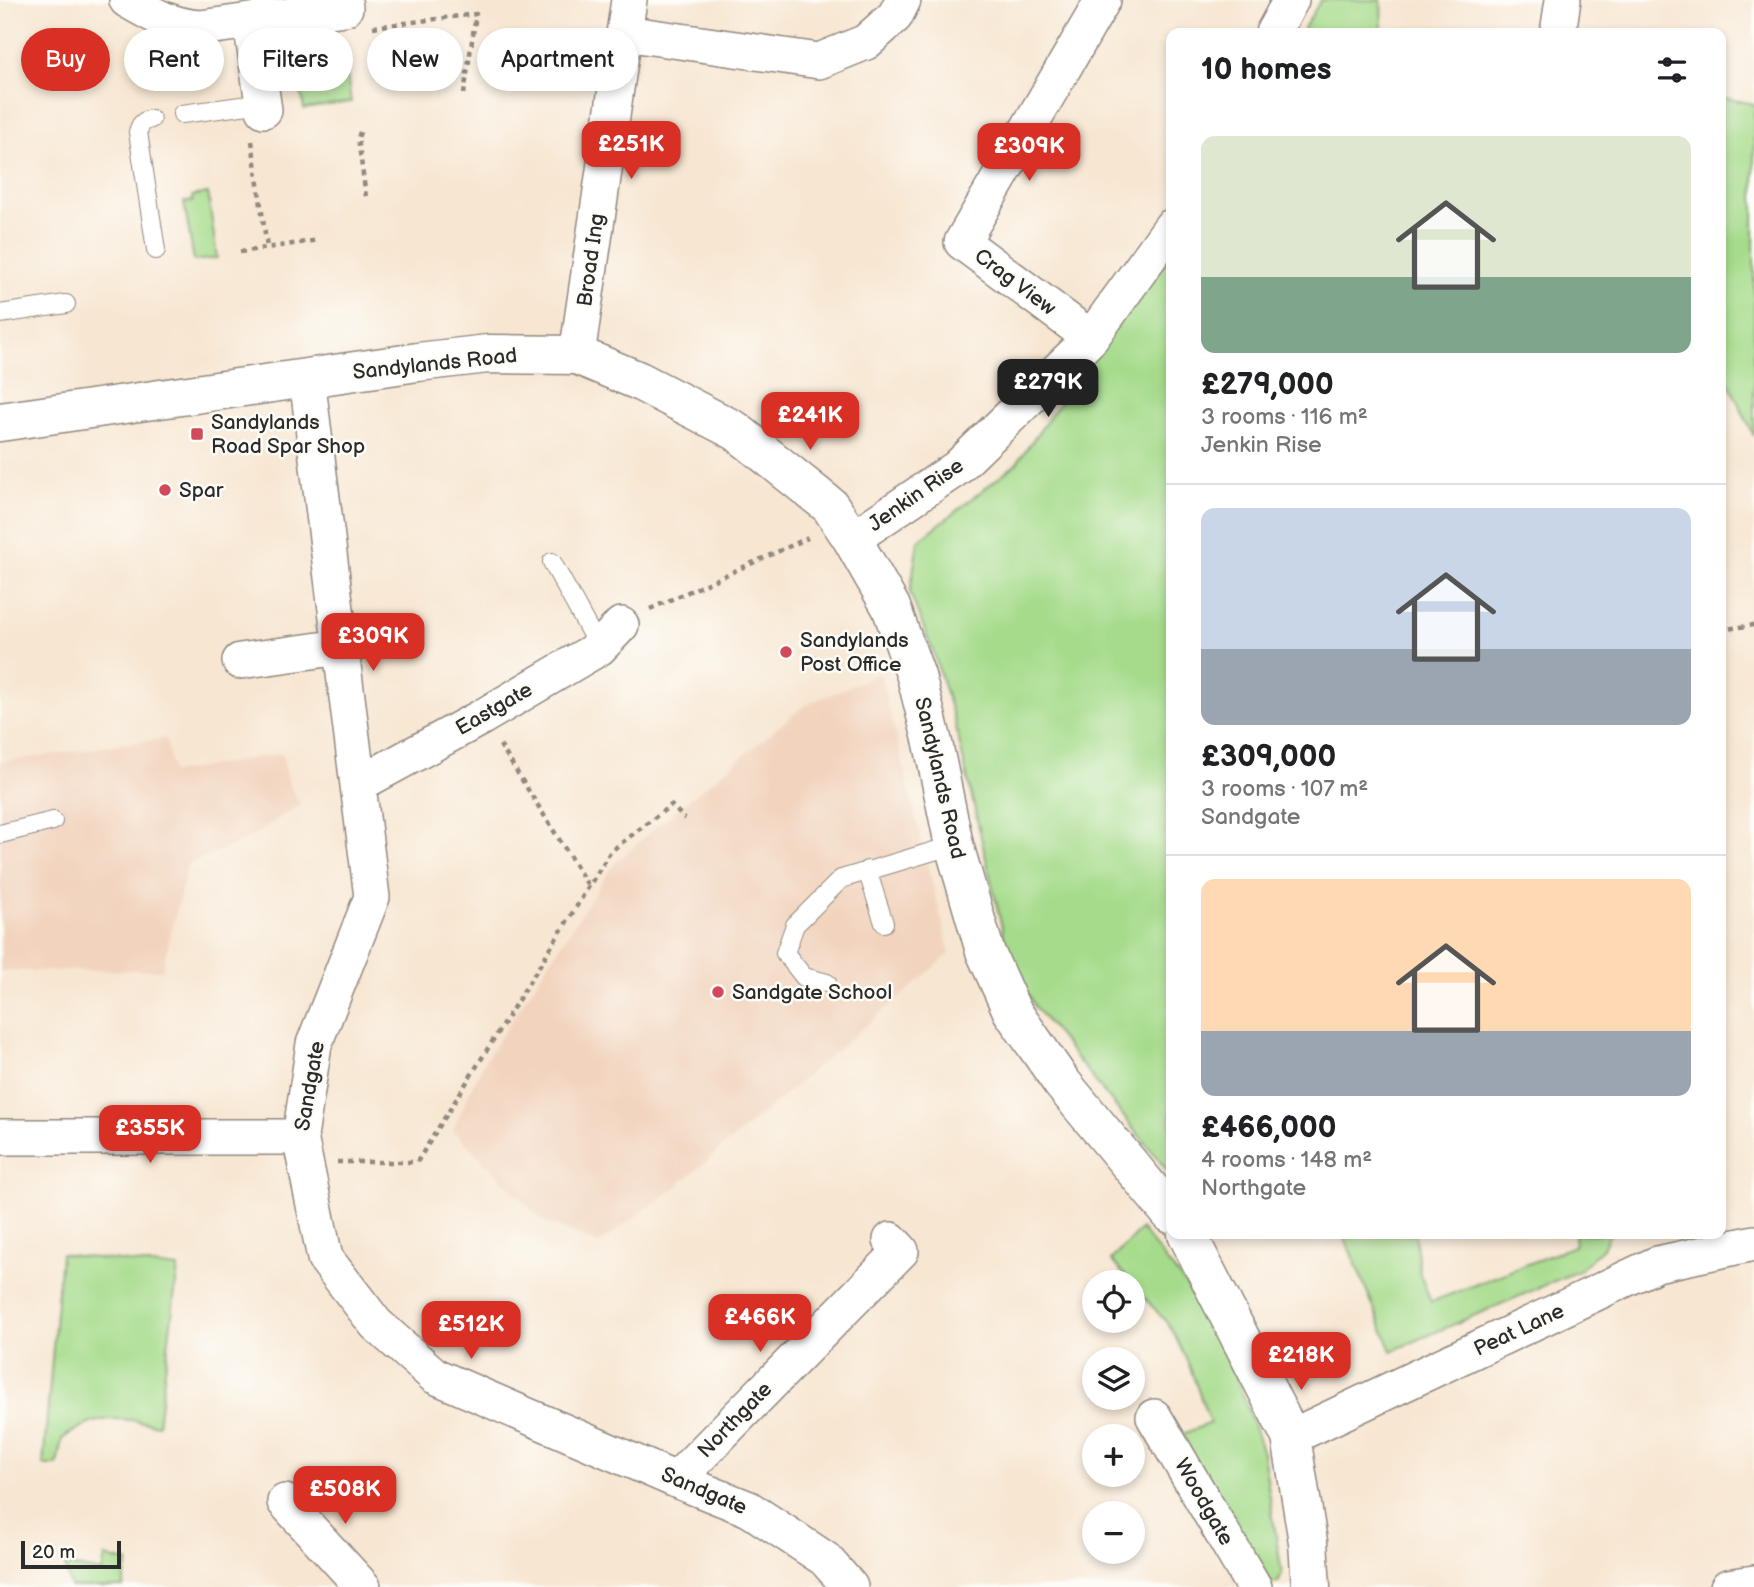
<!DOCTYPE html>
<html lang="en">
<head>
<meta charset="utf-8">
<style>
	:root { --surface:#fff; --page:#f2f2f2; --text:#202124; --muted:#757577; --line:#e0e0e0; --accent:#d93025 }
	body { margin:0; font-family:"Balsamiq Sans",sans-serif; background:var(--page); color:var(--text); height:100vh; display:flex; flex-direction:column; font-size:26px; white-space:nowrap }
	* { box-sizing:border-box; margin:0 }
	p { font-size:23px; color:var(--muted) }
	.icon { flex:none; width:38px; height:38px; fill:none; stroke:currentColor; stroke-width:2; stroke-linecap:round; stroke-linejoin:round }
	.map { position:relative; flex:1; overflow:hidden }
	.side { position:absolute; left:1166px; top:28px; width:560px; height:1211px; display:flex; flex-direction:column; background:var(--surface); border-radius:14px; box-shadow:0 4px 10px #0003 }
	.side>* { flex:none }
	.top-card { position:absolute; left:21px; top:28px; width:665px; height:63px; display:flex; gap:14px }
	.fabs { position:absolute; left:1082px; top:1270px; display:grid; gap:14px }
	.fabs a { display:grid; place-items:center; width:63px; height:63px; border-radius:50%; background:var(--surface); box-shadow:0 4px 10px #0003; font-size:35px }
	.scale { position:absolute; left:21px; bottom:18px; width:100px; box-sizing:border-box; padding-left:7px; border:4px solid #2b2b2b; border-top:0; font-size:19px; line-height:24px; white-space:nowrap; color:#2b2b2b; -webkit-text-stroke:5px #fdfcf7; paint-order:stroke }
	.price { position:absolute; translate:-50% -60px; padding:0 16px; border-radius:14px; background:var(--accent); color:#fff; font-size:23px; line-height:46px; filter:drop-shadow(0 2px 4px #0008) }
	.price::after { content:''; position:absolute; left:50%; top:42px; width:21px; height:16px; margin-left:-10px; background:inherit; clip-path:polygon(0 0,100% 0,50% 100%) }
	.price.on { background:#222; color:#fff }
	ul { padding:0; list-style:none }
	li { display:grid; align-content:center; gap:14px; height:371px; padding:0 35px }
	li+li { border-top:2px solid var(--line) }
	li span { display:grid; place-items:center; height:217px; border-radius:14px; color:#555 }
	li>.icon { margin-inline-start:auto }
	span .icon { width:126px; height:126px; fill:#fffc; stroke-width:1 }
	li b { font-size:30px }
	h2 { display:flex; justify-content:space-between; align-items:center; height:84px; padding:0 35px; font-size:30px }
	.chip { padding:0 24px; border-radius:32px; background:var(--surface); box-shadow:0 4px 10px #0003; font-size:24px; line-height:63px }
	.chip.on { background:var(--accent); color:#fff }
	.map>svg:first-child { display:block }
	.built { fill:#f2d4be }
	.green { fill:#a6db8b; stroke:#68835b; stroke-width:2 }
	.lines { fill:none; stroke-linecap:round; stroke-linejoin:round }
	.service-casing { stroke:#91887e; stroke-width:20 }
	.minor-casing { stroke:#91887e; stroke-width:38 }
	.tertiary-casing { stroke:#91887e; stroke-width:41 }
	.path { stroke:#91887e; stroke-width:4.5; stroke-dasharray:5 5; stroke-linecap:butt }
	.service { stroke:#fff; stroke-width:18 }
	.minor { stroke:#fff; stroke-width:35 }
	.tertiary { stroke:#fff; stroke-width:38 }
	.poi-dot { fill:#d1495b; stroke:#fdfcf7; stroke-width:2.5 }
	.labels { text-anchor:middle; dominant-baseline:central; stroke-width:5; stroke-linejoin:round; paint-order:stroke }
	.street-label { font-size:21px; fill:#2b2b2b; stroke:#fdfcf7 }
	.poi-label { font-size:21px; fill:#2b2b2b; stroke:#fdfcf7; text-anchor:start }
</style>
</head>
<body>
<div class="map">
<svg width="1754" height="1587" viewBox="0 0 1754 1587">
	<rect width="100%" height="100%" fill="#fdfcf7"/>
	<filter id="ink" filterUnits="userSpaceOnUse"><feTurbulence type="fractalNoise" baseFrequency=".0143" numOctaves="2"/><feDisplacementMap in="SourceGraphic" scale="14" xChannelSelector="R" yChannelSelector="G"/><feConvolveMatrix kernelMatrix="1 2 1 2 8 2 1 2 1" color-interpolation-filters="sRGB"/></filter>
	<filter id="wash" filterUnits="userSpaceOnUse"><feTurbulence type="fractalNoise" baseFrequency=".00686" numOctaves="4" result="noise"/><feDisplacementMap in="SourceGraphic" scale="28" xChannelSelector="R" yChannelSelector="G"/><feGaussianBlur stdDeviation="1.57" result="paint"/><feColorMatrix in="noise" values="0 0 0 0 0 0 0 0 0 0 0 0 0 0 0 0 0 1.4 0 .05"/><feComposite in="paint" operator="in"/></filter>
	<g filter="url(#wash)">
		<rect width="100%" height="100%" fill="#f7e6d1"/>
		<path class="built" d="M880,673L950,954L677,1186L599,1244L543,1221L453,1130L481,1067L613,865L657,826L804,706Z
			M166,738L172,773L282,753L288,782L300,804L249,838L188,864L162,970L0,971V762Z"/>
		<path class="green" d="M1321,0H1381L1382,33H1301Z
			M343,48L351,102L304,109L296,54Z
			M1720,97L1754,104V436L1720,365Z
			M208,193L217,258L194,261L184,202L193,201L192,196Z
			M1171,247V1175L1035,1007L1007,950L954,719L934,654L910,593L918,541L1016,464Z
			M1141,1229L1193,1294L1238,1381L1263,1453L1282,1574L1278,1583H1268L1180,1435L1210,1423L1189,1365L1170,1326L1111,1260Z
			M1343,1234H1415L1420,1274L1431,1302L1574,1246L1576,1234H1610L1603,1248L1578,1271L1392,1351Z
			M61,1254L178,1268L158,1425C119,1416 96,1414 62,1439L57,1465H43Z
			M105,1557L128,1562L123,1587H70L65,1565L102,1572Z"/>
	</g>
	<g filter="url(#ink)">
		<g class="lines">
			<g class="service-casing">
				<path id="service" d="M182,114L263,103
					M151,119C143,121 140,124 138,132L156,250
					M0,314L66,304
					M552,562L599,648
					M0,834L53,821
					M867,870L884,923
					M827,983L804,977L785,953L795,925L841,879L954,845"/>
			</g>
			<g class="minor-casing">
				<path id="minor" d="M127,0C151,14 171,26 200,28L345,8L344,0
					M251,22L264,110
					M624,33L819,61L866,42L895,16L903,0
					M1273,33L1291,0
					M1558,33L1563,0
					M1091,338L962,242L1103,0
					M577,355L629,0
					M307,378L372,897L314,1044L300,1137L325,1258L376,1324L435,1376L676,1480L749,1509L825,1559L850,1587
					M852,539L957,468L1091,338L1171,227
					M240,661L341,647
					M359,784L482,717L599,648L621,625
					M0,1137H300
					M1154,1417L1254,1587
					M1291,1437L1657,1264L1754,1243
					M676,1480L901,1251L891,1240
					M285,1502L363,1587
					M1728,1587L1754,1583"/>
			</g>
			<g class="tertiary-casing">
				<path id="tertiary" d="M0,422L418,362L488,354L577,355L639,381L736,431L830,506L852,539L891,607L916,676L933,743L954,845L985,951L1012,1011L1062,1083L1171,1214
					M1187,1234L1291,1437L1308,1542L1311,1587"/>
			</g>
			<path class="path" d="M373,27L476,14L464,94
				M360,132L358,138L366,197
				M252,141L267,248
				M240,252L319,240
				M650,609L808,538
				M1720,630L1754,625
				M500,745L589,887
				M337,1162H417L611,851L671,805L685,819"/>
			<use href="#service" class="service"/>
			<use href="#minor" class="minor"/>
			<use href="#tertiary" class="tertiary"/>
		</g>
	</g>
	<g class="poi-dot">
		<rect x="190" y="427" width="14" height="14" rx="3.5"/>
		<circle cx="165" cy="490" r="7"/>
		<circle cx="786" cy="652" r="7"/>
		<circle cx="718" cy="992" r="7"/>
	</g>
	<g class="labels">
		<g class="street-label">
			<text transform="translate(591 260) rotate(-82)">Broad Ing</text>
			<text transform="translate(1015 282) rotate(37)">Crag View</text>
			<text transform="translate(435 364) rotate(-6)">Sandylands Road</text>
			<text transform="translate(916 495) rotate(-35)">Jenkin Rise</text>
			<text transform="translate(494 709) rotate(-30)">Eastgate</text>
			<text transform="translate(940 778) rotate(77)">Sandylands Road</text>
			<text transform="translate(310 1086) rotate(-80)">Sandgate</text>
			<text transform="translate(1519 1330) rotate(-25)">Peat Lane</text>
			<text transform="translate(735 1420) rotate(-46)">Northgate</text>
			<text transform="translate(704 1491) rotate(23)">Sandgate</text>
			<text transform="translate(1204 1502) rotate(60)">Woodgate</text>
		</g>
		<g class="poi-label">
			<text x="211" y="422">Sandylands<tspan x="211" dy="24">Road Spar Shop</tspan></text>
			<text x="179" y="490">Spar</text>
			<text x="800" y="640">Sandylands<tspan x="800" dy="24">Post Office</tspan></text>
			<text x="732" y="992">Sandgate School</text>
		</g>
	</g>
</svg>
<div class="fabs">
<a><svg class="icon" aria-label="locate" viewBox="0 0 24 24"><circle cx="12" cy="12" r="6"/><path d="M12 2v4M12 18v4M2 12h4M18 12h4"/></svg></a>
<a><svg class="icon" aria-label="layers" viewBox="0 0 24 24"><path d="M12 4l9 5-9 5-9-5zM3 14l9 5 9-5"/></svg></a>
<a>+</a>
<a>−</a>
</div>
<div class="scale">20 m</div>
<b class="price" style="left:631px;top:181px">£251K</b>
<b class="price" style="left:1029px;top:183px">£309K</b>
<b class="price on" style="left:1048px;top:419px">£279K</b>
<b class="price" style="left:810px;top:452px">£241K</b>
<b class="price" style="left:373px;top:673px">£309K</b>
<b class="price" style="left:150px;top:1165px">£355K</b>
<b class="price" style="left:760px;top:1354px">£466K</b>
<b class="price" style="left:471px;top:1361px">£512K</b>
<b class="price" style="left:1301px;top:1392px">£218K</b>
<b class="price" style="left:345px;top:1526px">£508K</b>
<div class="top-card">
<a class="chip on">Buy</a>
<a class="chip">Rent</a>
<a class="chip">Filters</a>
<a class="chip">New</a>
<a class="chip">Apartment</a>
</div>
<section class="side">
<h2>10 homes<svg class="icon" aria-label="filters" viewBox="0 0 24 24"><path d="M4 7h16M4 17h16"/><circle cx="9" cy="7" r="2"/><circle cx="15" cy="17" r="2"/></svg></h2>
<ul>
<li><span style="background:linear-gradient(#dfe7d0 65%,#7fa58c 0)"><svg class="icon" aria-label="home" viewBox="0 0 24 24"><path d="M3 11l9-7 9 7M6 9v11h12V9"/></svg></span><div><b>£279,000</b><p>3 rooms · 116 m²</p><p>Jenkin Rise</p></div></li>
<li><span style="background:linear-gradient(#c9d6e8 65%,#9aa5b1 0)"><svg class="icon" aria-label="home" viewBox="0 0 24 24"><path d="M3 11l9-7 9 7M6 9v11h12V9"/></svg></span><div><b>£309,000</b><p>3 rooms · 107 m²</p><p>Sandgate</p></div></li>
<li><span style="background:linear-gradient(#ffd9b3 70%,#9aa5b1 0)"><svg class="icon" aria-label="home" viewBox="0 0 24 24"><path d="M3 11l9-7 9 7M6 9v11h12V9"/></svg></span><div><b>£466,000</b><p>4 rooms · 148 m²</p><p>Northgate</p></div></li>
</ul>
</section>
</div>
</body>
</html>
